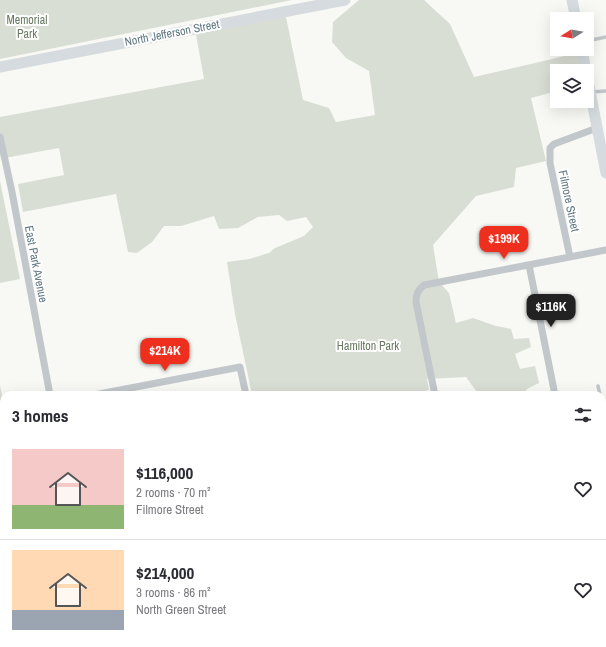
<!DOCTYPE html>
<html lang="en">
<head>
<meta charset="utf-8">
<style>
	:root { --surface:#fff; --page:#f2f2f3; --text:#2b2b33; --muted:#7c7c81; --line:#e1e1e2; --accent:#ef2f1e }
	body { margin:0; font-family:"Archivo Narrow",sans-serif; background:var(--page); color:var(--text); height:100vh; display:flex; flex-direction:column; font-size:15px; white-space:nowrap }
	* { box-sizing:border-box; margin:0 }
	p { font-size:13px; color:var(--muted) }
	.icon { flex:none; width:22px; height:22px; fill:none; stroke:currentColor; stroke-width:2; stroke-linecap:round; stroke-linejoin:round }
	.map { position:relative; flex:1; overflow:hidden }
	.drawer { position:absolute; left:0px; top:391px; width:606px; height:256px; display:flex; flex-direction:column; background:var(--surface); border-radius:12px 12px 0 0; box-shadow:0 4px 16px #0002 }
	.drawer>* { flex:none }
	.needle { width:26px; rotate:259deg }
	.fabs { position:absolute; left:550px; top:12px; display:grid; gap:8px }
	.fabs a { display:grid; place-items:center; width:44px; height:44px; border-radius:0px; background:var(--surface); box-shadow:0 4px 16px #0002; font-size:20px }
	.price { position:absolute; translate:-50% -34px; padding:0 9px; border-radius:8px; background:var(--accent); color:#fff; font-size:13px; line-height:26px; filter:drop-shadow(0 1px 2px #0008) }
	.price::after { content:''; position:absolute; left:50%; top:24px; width:12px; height:9px; margin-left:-6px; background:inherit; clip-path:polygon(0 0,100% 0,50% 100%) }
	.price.current { background:#222; color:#fff }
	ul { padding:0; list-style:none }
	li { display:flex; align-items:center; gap:12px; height:100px; padding:0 12px }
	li+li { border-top:1px solid var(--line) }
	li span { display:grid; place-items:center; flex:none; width:112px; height:80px; border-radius:0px; color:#555 }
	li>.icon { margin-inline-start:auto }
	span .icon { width:48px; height:48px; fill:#fffc; stroke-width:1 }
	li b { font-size:17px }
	h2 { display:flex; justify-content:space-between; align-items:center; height:48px; padding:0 12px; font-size:17px }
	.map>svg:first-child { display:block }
	.green { fill:#d9ded4 }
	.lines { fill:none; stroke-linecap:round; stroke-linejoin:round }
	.lane { stroke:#c1c7ca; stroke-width:3.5 }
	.street { stroke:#c1c7ca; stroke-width:7 }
	.secondary { stroke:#d5dbde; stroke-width:11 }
	.labels { text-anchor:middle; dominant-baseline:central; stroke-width:4; stroke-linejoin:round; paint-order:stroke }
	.park-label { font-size:12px; fill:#697a61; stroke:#fff }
	.street-label { font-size:12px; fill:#617983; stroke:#fff }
</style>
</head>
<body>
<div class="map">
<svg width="606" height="647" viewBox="0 0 606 647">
	<rect width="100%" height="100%" fill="#f8f8f5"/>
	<path class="green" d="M0,0H292L0,59Z
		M359,0H424L450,24L474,77L582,52L586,71H557V91L531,98L546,161L516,168L514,187L476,196L433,245L439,282L449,293L456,323L473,318L496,326L511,329L514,339L529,338L531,347L515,354L520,369L535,366L539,383L527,389L525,392L526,395H479L466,377L427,379L429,390L406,395H252L235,314L227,262L249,259L269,253L275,248L304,236L313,227L306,217L287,221L279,215L258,217L238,228L219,229L214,216L181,226H164L152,242L137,253L128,252L116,194L23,212L18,184L64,175L59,148L5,158L0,137V117L204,79L195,29L285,12L303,100L329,108L336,122L375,115L369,71L346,58L332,42L333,22Z
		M0,181L20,279L0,283Z
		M0,385L4,406V643H88L89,647H0Z"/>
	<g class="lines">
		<path class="lane" d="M587,41L606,37
			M591,92L606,91
			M598,386L600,395
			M602,405L606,425
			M0,484H4
			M0,541L4,540
			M415,643L416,647"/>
		<path class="street" d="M0,137L12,192L50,395
			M570,257L550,163V148L554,144L597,128
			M529,265L555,395
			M94,395L240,367L246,395
			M435,395L416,302C416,294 418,290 424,285L606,250
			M602,453L606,452
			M97,643L98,647
			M190,643L191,647
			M294,643L295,647
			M355,643V647"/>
		<path class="secondary" d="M572,0L576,19
			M582,49L586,71
			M0,67L345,0
			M587,76L606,173
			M602,574L606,573
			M485,643V647
			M314,647L334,643"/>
	</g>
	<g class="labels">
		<g class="park-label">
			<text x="27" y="20">Memorial<tspan x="27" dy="14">Park</tspan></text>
			<text x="368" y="346">Hamilton Park</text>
		</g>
		<g class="street-label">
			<text transform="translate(172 33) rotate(-11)">North Jefferson Street</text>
			<text transform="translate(569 201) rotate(78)">Filmore Street</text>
			<text transform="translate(36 264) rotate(79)">East Park Avenue</text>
		</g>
	</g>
</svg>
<div class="fabs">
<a><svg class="needle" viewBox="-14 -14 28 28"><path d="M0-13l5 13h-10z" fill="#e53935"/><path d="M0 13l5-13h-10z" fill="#7c7c81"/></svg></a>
<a><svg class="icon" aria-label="layers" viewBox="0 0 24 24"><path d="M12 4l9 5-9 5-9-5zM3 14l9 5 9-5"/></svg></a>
</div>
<b class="price" style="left:504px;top:260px">$199K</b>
<b class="price current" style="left:551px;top:328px">$116K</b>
<b class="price" style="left:165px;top:372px">$214K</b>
<section class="drawer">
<h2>3 homes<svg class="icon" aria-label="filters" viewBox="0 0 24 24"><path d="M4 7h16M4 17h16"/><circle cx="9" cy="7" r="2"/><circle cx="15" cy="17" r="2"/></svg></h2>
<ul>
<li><span style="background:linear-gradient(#f6c9c9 70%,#8fb573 0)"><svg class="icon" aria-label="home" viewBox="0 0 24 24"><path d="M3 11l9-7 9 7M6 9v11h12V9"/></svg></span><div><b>$116,000</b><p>2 rooms · 70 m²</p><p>Filmore Street</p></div><svg class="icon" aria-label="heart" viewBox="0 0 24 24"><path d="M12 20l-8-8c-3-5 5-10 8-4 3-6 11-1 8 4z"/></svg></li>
<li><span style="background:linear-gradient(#ffd9b3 75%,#9aa5b1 0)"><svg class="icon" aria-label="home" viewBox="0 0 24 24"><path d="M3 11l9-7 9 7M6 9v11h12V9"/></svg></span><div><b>$214,000</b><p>3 rooms · 86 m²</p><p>North Green Street</p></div><svg class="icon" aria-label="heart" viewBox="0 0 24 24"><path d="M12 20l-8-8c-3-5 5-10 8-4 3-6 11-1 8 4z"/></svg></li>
</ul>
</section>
</div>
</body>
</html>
